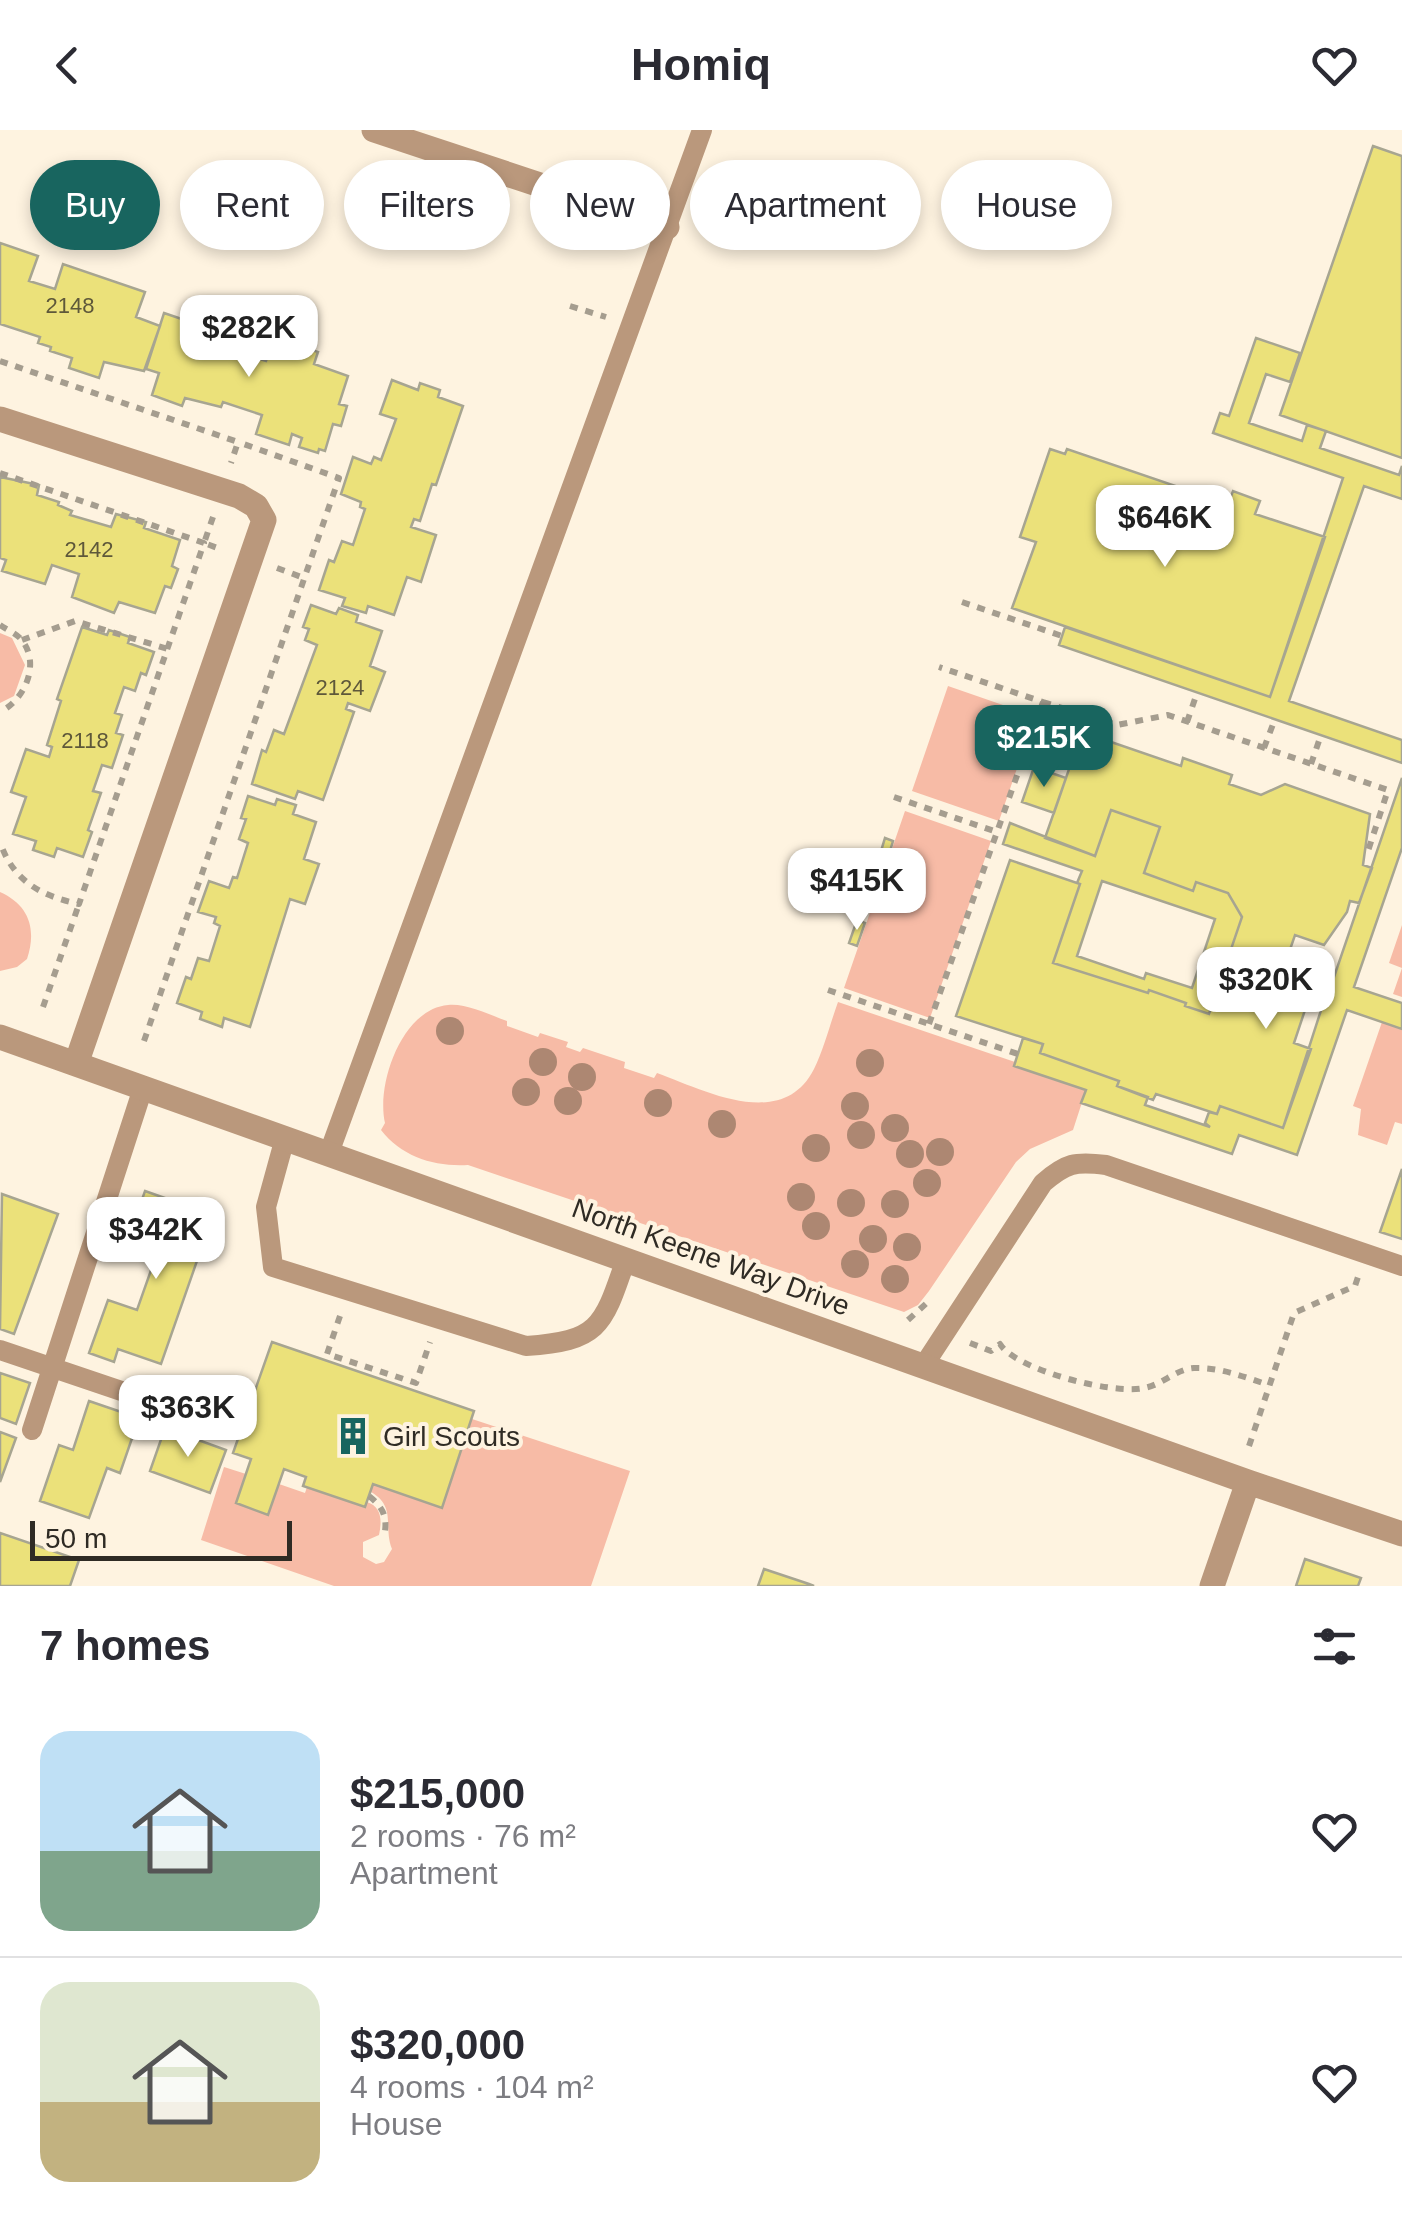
<!DOCTYPE html>
<html lang="en">
<head>
<meta charset="utf-8">
<style>
	:root { --surface:#fff; --page:#f7f7f7; --text:#2b2b33; --muted:#7c7c81; --line:#e1e1e2; --accent:#18655f }
	body { margin:0; font-family:Arial,sans-serif; background:var(--page); color:var(--text); height:100vh; display:flex; flex-direction:column; font-size:38px; white-space:nowrap }
	* { box-sizing:border-box; margin:0 }
	p { font-size:32px; color:var(--muted) }
	.icon { flex:none; width:55px; height:55px; fill:none; stroke:currentColor; stroke-width:2; stroke-linecap:round; stroke-linejoin:round }
	.map { position:relative; height:1456px; overflow:hidden }
	.panel { display:flex; flex-direction:column; background:var(--surface); flex:1 }
	.panel>* { flex:none }
	.banner { position:absolute; left:30px; top:30px; width:1342px; height:90px; display:flex; gap:20px }
	.scale { position:absolute; left:30px; bottom:25px; width:262px; box-sizing:border-box; padding-left:10px; border:5px solid #2f2b24; border-top:0; font-size:28px; line-height:35px; white-space:nowrap; color:#2f2b24; -webkit-text-stroke:8px #fef3e0; paint-order:stroke }
	.price { position:absolute; translate:-50% -85px; padding:0 22px; border-radius:20px; background:#fff; color:#222; font-size:32px; line-height:65px; filter:drop-shadow(0 2px 5px #0008) }
	.price::after { content:''; position:absolute; left:50%; top:60px; width:30px; height:22px; margin-left:-15px; background:inherit; clip-path:polygon(0 0,100% 0,50% 100%) }
	.price.on { background:var(--accent); color:#fff }
	ul { padding:0; list-style:none }
	li { display:flex; align-items:center; gap:30px; height:250px; padding:0 40px }
	li+li { border-top:2px solid var(--line) }
	li span { display:grid; place-items:center; flex:none; width:280px; height:200px; border-radius:30px; color:#555 }
	li>.icon { margin-inline-start:auto }
	span .icon { width:120px; height:120px; fill:#fffc; stroke-width:1 }
	li b { font-size:42px }
	h2 { display:flex; justify-content:space-between; align-items:center; height:120px; padding:0 40px; font-size:42px }
	.pill { padding:0 35px; border-radius:45px; background:var(--surface); box-shadow:0 5px 15px #0003; font-size:35px; line-height:90px }
	.pill.on { background:var(--accent); color:#fff }
	header { display:flex; justify-content:space-between; align-items:center; height:130px; padding:0 40px; background:var(--surface); font-size:45px; font-weight:700 }
	.map>svg:first-child { display:block }
	.green { fill:#f7bba6 }
	.building { fill:#ebe17a; stroke:#a7a591; stroke-width:2.5; fill-rule:evenodd }
	.lines { fill:none; stroke-linecap:round; stroke-linejoin:round }
	.path { stroke:#a59d8f; stroke-width:6; stroke-dasharray:8 8; stroke-linecap:butt }
	.lane { stroke:#ba987c; stroke-width:20 }
	.street { stroke:#ba987c; stroke-width:25 }
	.tree { fill:#ad8772 }
	.labels { text-anchor:middle; dominant-baseline:central; stroke-width:8; stroke-linejoin:round; paint-order:stroke }
	.number-label { font-size:22px; fill:#5e583a }
	.street-label { font-size:28px; fill:#2f2b24; stroke:#fef3e0 }
	.poi-label { font-size:28px; fill:#2f2b24; stroke:#fef3e0; text-anchor:start }
</style>
</head>
<body>
<header><svg class="icon" aria-label="back" viewBox="0 0 24 24"><path d="M15 5l-7 7 7 7"/></svg>Homiq<svg class="icon" aria-label="heart" viewBox="0 0 24 24"><path d="M12 20l-8-8c-3-5 5-10 8-4 3-6 11-1 8 4z"/></svg></header>
<div class="map">
<svg width="1402" height="1456" viewBox="0 0 1402 1456">
	<rect width="100%" height="100%" fill="#fef3e0"/>
	<path class="green" d="M0,503L12,508L25,535L14,566L0,573Z
		M948,556L1035,586L999,691L912,661Z
		M905,681L991,711L930,888L844,858Z
		M0,762C29,775 37,799 27,829L17,837L0,841Z
		M1402,795V867L1393,864L1402,838L1389,833Z
		M838,872L1015,932V936L1086,960L1073,1000L1030,1019L1016,1032L929,1161L918,1175L904,1182L468,1035C435,1037 402,1027 381,1000L385,993C376,954 402,879 448,875C466,873 490,885 507,891V896L538,907L540,903L568,912L566,917L580,922L583,918L625,932L624,938L654,948L657,943C704,960 782,1002 814,939C824,919 830,894 838,872Z
		M1382,892L1402,899V994L1395,992L1387,1015L1358,1005L1361,979L1353,976Z
		M472,1289L630,1341L591,1456H334L201,1410L224,1337L246,1344L268,1385L279,1354L305,1363L307,1357L365,1377L367,1372C382,1377 382,1391 379,1405L363,1412V1427L376,1434L384,1432L392,1419C383,1397 397,1377 371,1362L373,1354L442,1377Z"/>
	<path class="building" d="M1373,16L1402,26V328L1280,285Z
		M0,113L38,126L29,151L55,159L63,134L145,162L136,187L160,196L144,241L104,232L99,248L69,238L72,228L50,221L51,217L38,213L40,207L0,194Z
		M164,183L202,196L204,189L247,203L241,223L266,231L274,207L318,222L314,234L348,246L339,274L347,276L341,296L333,294L325,321L319,319L318,323L299,317L302,308L292,304L289,315L256,304L262,285L223,272L221,277L185,268L182,276L152,265L159,243L146,239Z
		M1256,208L1300,223L1290,252L1266,244L1249,293L1302,311L1307,295L1326,301L1320,318L1399,345L1402,336V369L1364,356L1289,571L1402,610V633L1059,515L1065,497L1270,567L1343,348L1213,303L1220,283L1229,286Z
		M392,250L418,260L420,253L440,260L438,267L463,276L436,355L432,354L420,391L414,389L411,397L436,405L421,452L407,447L394,485L368,476L366,483L342,476L345,468L319,460L329,430L334,432L342,411L353,415L365,379L360,377L361,372L341,364L353,327L371,334L374,327L381,330L396,289L380,284Z
		M1050,319L1065,324L1067,319L1228,374L1233,361L1260,371L1255,384L1325,407L1270,567L1012,478L1036,412L1020,407Z
		M0,347L39,355L37,365L59,372L58,375L72,381L70,385L111,397L116,384L146,392L144,398L180,410L172,436L178,439L171,458L165,456L155,483L119,472L114,483L72,467L79,444L52,435L45,454L2,441L6,430L0,428Z
		M311,475L336,484L339,478L358,485L356,492L382,501L370,536L385,542L370,581L348,573L346,579L354,582L323,670L298,661L295,669L252,654L262,620L266,622L274,600L284,604L317,515L305,510L309,499L303,497Z
		M82,497L107,505L109,500L130,507L128,513L154,522L146,545L141,543L135,561L124,557L115,583L122,585L116,603L123,605L112,638L102,635L93,661L101,663L88,700L92,702L83,727L57,718L54,727L33,720L36,711L13,704L26,667L11,662L26,619L49,627L52,617L47,615L61,571L57,569Z
		M1082,602L1181,636L1183,628L1232,645L1229,654L1261,665L1285,654L1370,684L1363,735L1372,738L1359,773L1350,771L1347,782L1324,815L1295,805L1275,863L1307,874L1294,913L1311,919L1283,998L1220,976L1217,984L1156,964L1153,970L1117,956L1119,951L1040,923L1043,914L956,886L1010,730L1080,754L1053,833L1148,863L1149,860L1186,873L1185,876L1209,884L1242,787L1228,763L1196,752L1193,761L1144,743L1160,697L1111,680L1095,726L1045,708Z
		M1034,637L1066,648L1054,683L1022,672Z
		M1402,648V718L1354,857L1402,873V899L1347,880L1297,1025L1239,1005L1232,1024L1081,973L1086,960L1014,936L1023,908L1043,914L1040,923L1119,951L1117,956L1148,967L1145,975L1210,997L1205,993L1209,982L1217,984L1220,976L1283,998L1324,871L1302,863L1299,871L1275,863L1284,834L1333,850Z
		M248,666L275,675L277,669L296,675L293,684L316,692L304,729L319,734L305,774L290,769L250,897L224,888L222,897L200,889L202,882L177,873L186,847L191,849L198,828L209,831L220,796L214,793L216,787L198,782L209,751L229,758L233,747L237,748L248,713L239,709L246,689L241,688Z
		M1111,680L1160,697L1144,743L1193,761L1196,752L1228,763L1242,787L1209,884L1185,876L1186,873L1149,860L1148,863L1053,833L1080,754L1077,753L1082,741L1003,714L1010,693L1095,726ZM1102,751L1215,789L1192,858L1146,843L1144,849L1077,826Z
		M885,708L893,711L886,734L878,731Z
		M857,790L865,793L857,816L849,813Z
		M1402,1039V1109L1380,1102Z
		M145,1061L213,1085L161,1234L118,1219L114,1232L89,1223L108,1170L137,1180L162,1109L132,1098Z
		M2,1064L58,1084L14,1204L0,1199Z
		M272,1212L474,1281L442,1378L373,1354L365,1377L303,1356L306,1347L284,1339L268,1385L236,1373L251,1329L233,1323Z
		M0,1243L30,1253L16,1294L0,1288Z
		M89,1271L139,1288L120,1343L107,1338L89,1388L40,1371L59,1315L73,1320Z
		M165,1298L226,1320L210,1363L150,1341Z
		M0,1302L16,1308L0,1352Z
		M0,1403L79,1430L70,1456H0Z
		M1305,1429L1361,1448L1358,1456H1296Z
		M764,1439L809,1454L814,1456H758Z"/>
	<g class="lines">
		<path class="path" d="M570,176L606,187
			M0,231L238,312L231,333
			M0,343L204,413L79,774C41,766 13,751 0,712
			M213,387L204,413L223,420
			M277,438L304,448
			M962,472L1062,506
			M0,495C6,499 15,503 20,508C42,532 25,570 0,582
			M22,510L75,491L168,519
			M1043,572L1117,595L1168,585L1388,660L1367,724
			M1187,592L1197,563
			M1264,618L1275,589
			M1311,634L1321,605
			M894,667L997,702
			M828,860L1018,924
			M43,877L79,774
			M929,894L1043,572L939,537
			M144,911L339,348L238,312
			M340,1186L327,1224L416,1253L430,1212
			M908,1190L929,1171
			M970,1213L991,1221L1000,1214C1016,1240 1113,1265 1144,1258C1162,1255 1176,1239 1194,1238C1220,1237 1244,1247 1269,1255
			M1249,1316L1294,1183L1355,1156L1358,1147
			M369,1366C384,1378 388,1388 384,1407"/>
		<path class="lane" d="M285,1008L266,1077L273,1137L526,1216C600,1211 603,1196 626,1129
			M329,1023L702,0
			M0,1220L145,1269
			M924,1235L1043,1053C1066,1033 1075,1031 1106,1035L1402,1136
			M32,1300L143,958"/>
		<path class="street" d="M374,0L667,97
			M0,289L239,366L256,376L264,390L76,934
			M0,907L1248,1352L1402,1404
			M1212,1456L1248,1352"/>
	</g>
	<g class="tree">
		<circle cx="450" cy="901" r="14"/>
		<circle cx="543" cy="932" r="14"/>
		<circle cx="870" cy="933" r="14"/>
		<circle cx="582" cy="947" r="14"/>
		<circle cx="526" cy="962" r="14"/>
		<circle cx="568" cy="971" r="14"/>
		<circle cx="658" cy="973" r="14"/>
		<circle cx="855" cy="976" r="14"/>
		<circle cx="722" cy="994" r="14"/>
		<circle cx="895" cy="998" r="14"/>
		<circle cx="861" cy="1005" r="14"/>
		<circle cx="816" cy="1018" r="14"/>
		<circle cx="940" cy="1022" r="14"/>
		<circle cx="910" cy="1024" r="14"/>
		<circle cx="927" cy="1053" r="14"/>
		<circle cx="801" cy="1067" r="14"/>
		<circle cx="851" cy="1073" r="14"/>
		<circle cx="895" cy="1074" r="14"/>
		<circle cx="816" cy="1096" r="14"/>
		<circle cx="873" cy="1109" r="14"/>
		<circle cx="907" cy="1117" r="14"/>
		<circle cx="855" cy="1134" r="14"/>
		<circle cx="895" cy="1149" r="14"/>
	</g>
	<defs>
		<g id="building-bare" transform="scale(3)"><path d="M-4-6H4V6H1V3H-1V6H-4ZM-2.5-4.3h1.7v1.8h-1.7ZM.8-4.3h1.7v1.8H.8ZM-2.5-1h1.7V.8h-1.7ZM.8-1h1.7V.8H.8Z" fill="#18655f" stroke="#fef3e0" stroke-width="2.5" paint-order="stroke"/></g>
	</defs>
	<g fill-rule="evenodd">
		<use href="#building-bare" x="353" y="1306"/>
	</g>
	<g class="labels">
		<g class="number-label">
			<text x="70" y="175">2148</text>
			<text x="89" y="419">2142</text>
			<text x="340" y="557">2124</text>
			<text x="85" y="610">2118</text>
		</g>
		<g class="street-label">
			<text transform="translate(711 1127) rotate(20)">North Keene Way Drive</text>
		</g>
		<g class="poi-label">
			<text x="383" y="1306">Girl Scouts</text>
		</g>
	</g>
</svg>
<div class="scale">50 m</div>
<b class="price" style="left:249px;top:250px">$282K</b>
<b class="price" style="left:1165px;top:440px">$646K</b>
<b class="price on" style="left:1044px;top:660px">$215K</b>
<b class="price" style="left:857px;top:803px">$415K</b>
<b class="price" style="left:1266px;top:902px">$320K</b>
<b class="price" style="left:156px;top:1152px">$342K</b>
<b class="price" style="left:188px;top:1330px">$363K</b>
<div class="banner">
<a class="pill on">Buy</a>
<a class="pill">Rent</a>
<a class="pill">Filters</a>
<a class="pill">New</a>
<a class="pill">Apartment</a>
<a class="pill">House</a>
</div>
</div>
<section class="panel">
<h2>7 homes<svg class="icon" aria-label="filters" viewBox="0 0 24 24"><path d="M4 7h16M4 17h16"/><circle cx="9" cy="7" r="2"/><circle cx="15" cy="17" r="2"/></svg></h2>
<ul>
<li><span style="background:linear-gradient(#bfe0f5 60%,#7fa58c 0)"><svg class="icon" aria-label="home" viewBox="0 0 24 24"><path d="M3 11l9-7 9 7M6 9v11h12V9"/></svg></span><div><b>$215,000</b><p>2 rooms · 76 m²</p><p>Apartment</p></div><svg class="icon" aria-label="heart" viewBox="0 0 24 24"><path d="M12 20l-8-8c-3-5 5-10 8-4 3-6 11-1 8 4z"/></svg></li>
<li><span style="background:linear-gradient(#dfe7d0 60%,#c2b280 0)"><svg class="icon" aria-label="home" viewBox="0 0 24 24"><path d="M3 11l9-7 9 7M6 9v11h12V9"/></svg></span><div><b>$320,000</b><p>4 rooms · 104 m²</p><p>House</p></div><svg class="icon" aria-label="heart" viewBox="0 0 24 24"><path d="M12 20l-8-8c-3-5 5-10 8-4 3-6 11-1 8 4z"/></svg></li>
</ul>
</section>
</body>
</html>
